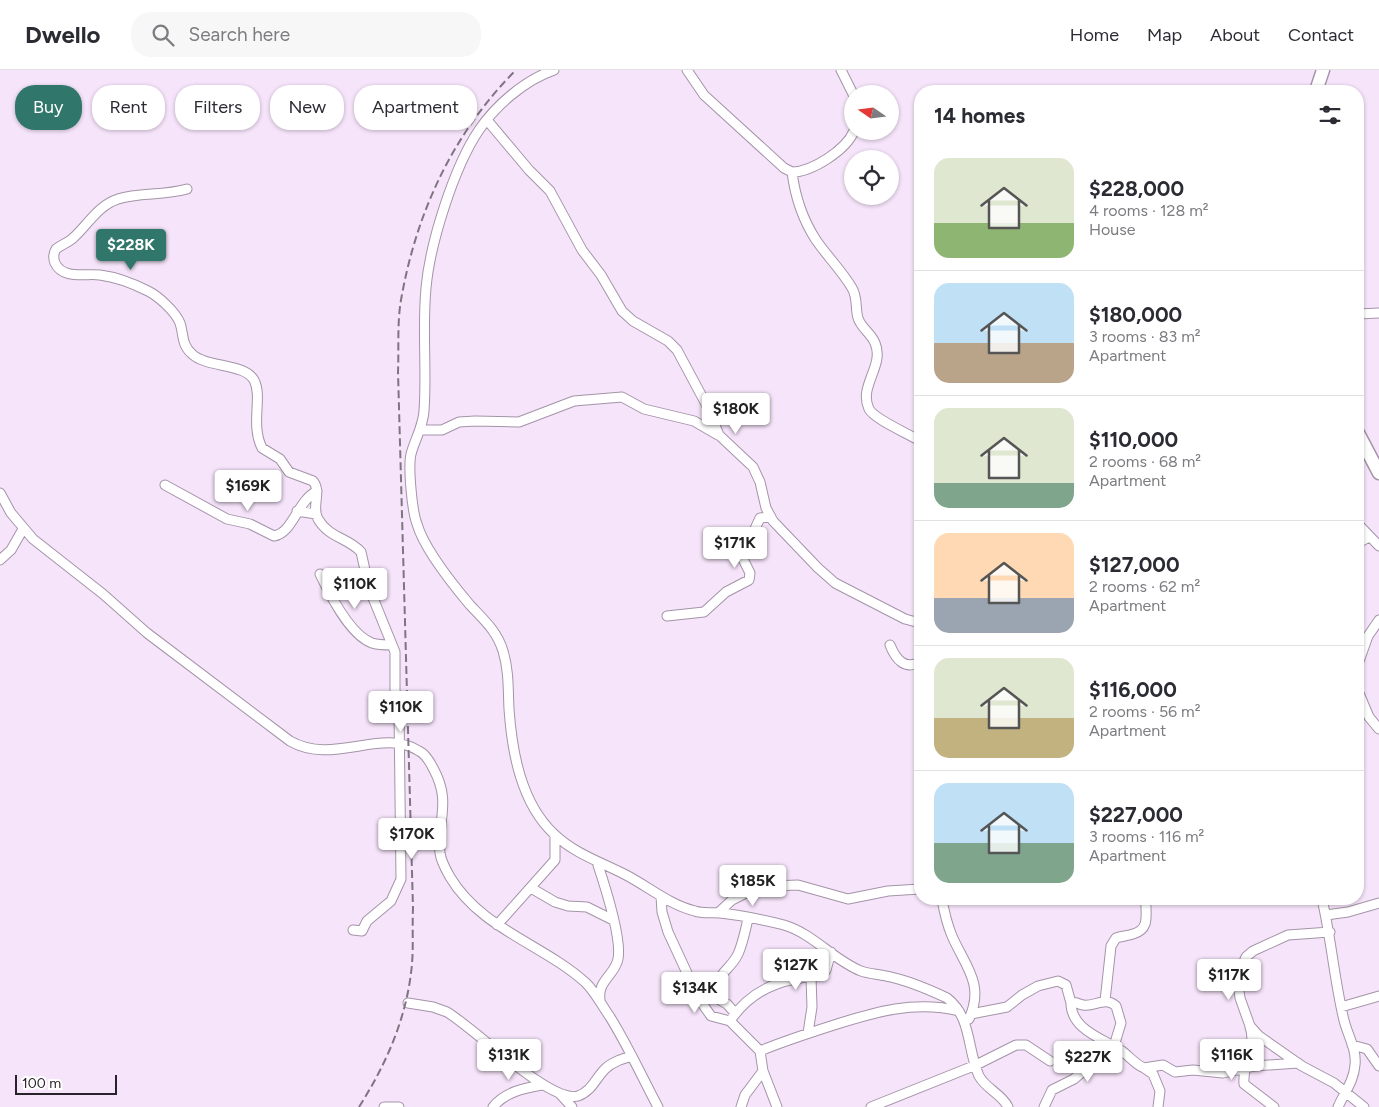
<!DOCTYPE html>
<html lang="en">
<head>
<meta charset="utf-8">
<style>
	:root { --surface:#fff; --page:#f7f7f7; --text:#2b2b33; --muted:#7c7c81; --line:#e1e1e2; --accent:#30766a }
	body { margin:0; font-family:Figtree,sans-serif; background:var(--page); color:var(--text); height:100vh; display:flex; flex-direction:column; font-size:19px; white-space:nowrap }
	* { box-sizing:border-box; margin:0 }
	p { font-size:16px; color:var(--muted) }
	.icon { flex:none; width:28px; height:28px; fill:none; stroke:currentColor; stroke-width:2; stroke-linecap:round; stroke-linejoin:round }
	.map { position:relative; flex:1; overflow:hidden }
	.details { position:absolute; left:914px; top:15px; width:450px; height:820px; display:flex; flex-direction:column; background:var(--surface); border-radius:20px; box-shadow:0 1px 4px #0004 }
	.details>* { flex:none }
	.guide { position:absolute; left:15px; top:15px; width:475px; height:45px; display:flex; gap:10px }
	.needle { width:32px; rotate:284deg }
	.controls { position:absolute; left:844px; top:15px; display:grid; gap:10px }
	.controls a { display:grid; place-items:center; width:55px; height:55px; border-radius:50%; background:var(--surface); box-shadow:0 1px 4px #0004; font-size:25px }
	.scale { position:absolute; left:15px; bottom:12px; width:102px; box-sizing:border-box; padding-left:5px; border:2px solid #28222a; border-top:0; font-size:14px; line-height:18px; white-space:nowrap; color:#28222a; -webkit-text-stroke:4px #fff; paint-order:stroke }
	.price { position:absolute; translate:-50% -42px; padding:0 11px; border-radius:5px; background:#fff; color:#222; font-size:16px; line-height:32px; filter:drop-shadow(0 1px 2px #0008) }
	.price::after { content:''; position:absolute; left:50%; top:30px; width:15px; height:11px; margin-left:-8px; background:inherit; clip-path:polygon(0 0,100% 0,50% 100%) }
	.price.active { background:var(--accent); color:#fff }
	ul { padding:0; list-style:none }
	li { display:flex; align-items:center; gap:15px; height:125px; padding:0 20px }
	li+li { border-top:1px solid var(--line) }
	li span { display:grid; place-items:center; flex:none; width:140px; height:100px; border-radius:15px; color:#555 }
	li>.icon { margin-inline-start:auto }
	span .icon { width:60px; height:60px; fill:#fffc; stroke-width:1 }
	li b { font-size:21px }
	h2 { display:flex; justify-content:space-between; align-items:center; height:60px; padding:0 20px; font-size:21px }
	.tag { padding:0 18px; border-radius:20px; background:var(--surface); box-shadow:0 1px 4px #0004; font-size:18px; line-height:45px }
	.tag.active { background:var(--accent); color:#fff }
	header { display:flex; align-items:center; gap:30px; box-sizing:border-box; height:70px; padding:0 25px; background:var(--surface); border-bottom:1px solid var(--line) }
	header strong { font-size:24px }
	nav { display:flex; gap:28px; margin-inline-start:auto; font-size:18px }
	.search { width:350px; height:45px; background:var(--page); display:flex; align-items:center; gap:12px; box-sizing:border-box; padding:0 18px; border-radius:20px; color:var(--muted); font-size:19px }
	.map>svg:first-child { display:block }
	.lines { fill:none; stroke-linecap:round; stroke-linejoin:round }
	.minor-casing { stroke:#a494a8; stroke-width:11 }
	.highway-casing { stroke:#a494a8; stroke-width:15 }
	.minor { stroke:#fff; stroke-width:9 }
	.highway { stroke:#fff; stroke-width:12 }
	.rail { stroke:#7f7482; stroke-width:2; stroke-dasharray:8 4; stroke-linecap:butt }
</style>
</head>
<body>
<header>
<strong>Dwello</strong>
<div class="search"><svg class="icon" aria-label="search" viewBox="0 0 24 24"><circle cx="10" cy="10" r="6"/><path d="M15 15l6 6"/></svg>Search here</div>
<nav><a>Home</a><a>Map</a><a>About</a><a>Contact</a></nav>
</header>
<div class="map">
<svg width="1379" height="1037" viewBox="0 0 1379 1037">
	<rect width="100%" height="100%" fill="#f6e4fa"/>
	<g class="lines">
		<g class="minor-casing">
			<path id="minor" d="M554,0C525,10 496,35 479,60C454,97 430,173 426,218C422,259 427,300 424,341C423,357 415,369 411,384C408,397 412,441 417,454C424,478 454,516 470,535C484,550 497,561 503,581C509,601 508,619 509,639C512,682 521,733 554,764C575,784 601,792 626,805C649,817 670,835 695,841C703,844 712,842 720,843C741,845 764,850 784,855C814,864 833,890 861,901C869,904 878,904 886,906C907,910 928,919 947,928C972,947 967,980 979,1006C986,1019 1002,1024 1008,1037
				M687,0L704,25L784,98L792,102
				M841,0L853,24
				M487,50L529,100L550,121L582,180L601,205L622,241L633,251L668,271L677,280L706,334L719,365L753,397L760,412L766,438L773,451L818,498L835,513L905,549L920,553
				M854,61C846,80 812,102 792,102C795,126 803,150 816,170C827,186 842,201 852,218C858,228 855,238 858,248C861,258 871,263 875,273C885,296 858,316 869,339C874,349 909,364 920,371
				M187,119C162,126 140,122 118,129C97,136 88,155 72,169C67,173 61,175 56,179C53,184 53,188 55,193C63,210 86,203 100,205C116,207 134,214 148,221C158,226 175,241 180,253C184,265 181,274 192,284C207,298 244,293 254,310C263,327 250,354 262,378L280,389L289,402L313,411C322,422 311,437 318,449C329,468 349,468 361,482L369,518L395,582V620L399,640L401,809L391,831L367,851L362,861L353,860
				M1358,244L1379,243
				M420,360H442L459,352L475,351L519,352L574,331L622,327L644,339L694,351L718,365
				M165,415L227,449L250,454L274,466C293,463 297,431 317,421
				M0,423L11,443L33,469L103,524L147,563L290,671C333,696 382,657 419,681C425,684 430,692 433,698C452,732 437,750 440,783C441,791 446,800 450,807C481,859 543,874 586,913C596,923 602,936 610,947C628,976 642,1007 658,1037
				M297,441L316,444
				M1358,454L1379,476
				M1358,473L1369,467
				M0,490L11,480L23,459
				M320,504C330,525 350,565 372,573C378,575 385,575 392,575
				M667,546L704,542L726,522L749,510L750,503L743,489L748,474L760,448L771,447
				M890,575C896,590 905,600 920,592
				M1358,594L1368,566L1379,550
				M1358,621L1369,647L1379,659
				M597,792C604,813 622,869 618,889C615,905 597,911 600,930
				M531,818L555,832L568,836L587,837L613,850
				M661,826L662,842L668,862L699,929L711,946L730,951L760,981L763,1001L777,1037
				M942,829C944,841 947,854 952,866C965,896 985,914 969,949
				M1322,829C1331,868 1334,907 1343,946C1346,963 1357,978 1355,995C1354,1011 1344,1023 1338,1037
				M718,843L732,830L750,821L773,816L798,815L848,829L888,821L920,819
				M1326,845L1348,842L1379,833
				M497,855L555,790V765
				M1330,862L1288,865L1253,881L1246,887L1240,901L1238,914L1240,928L1250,956L1259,966L1302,996L1334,1013L1364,1037
				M1105,931L1111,876L1116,868C1122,866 1127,866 1133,864C1151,859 1145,844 1146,829
				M408,933L433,937L447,942C474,958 551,1034 578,1026C592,1021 595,1009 605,999C612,992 622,989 632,986
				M1071,933C1071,960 1104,969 1122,981C1130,987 1135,994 1144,998L1163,995L1175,1002L1193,1000L1223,1003L1255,996L1298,993
				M1341,937L1379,926
				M735,943L727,934L720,930C711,904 729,903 738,884C743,873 745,861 748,849
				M971,944L1007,937L1022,925L1038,916L1058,911L1066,915L1071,933C1076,931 1077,934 1083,935C1095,937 1105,926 1116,936L1121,953L1114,976
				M730,951C746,927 768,914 795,909C805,907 814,907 823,904L826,900L831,882
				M1250,957C1257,976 1242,994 1244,1014L1274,1037
				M808,963L812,937L811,907
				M1352,975L1367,979L1379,996
				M760,981C784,971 809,963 834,955C875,942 915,930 959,941
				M1144,998L1153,1004L1160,1021L1158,1037
				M561,1025L572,1037
				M384,1037H399
				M493,1037C505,1022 524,1018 542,1015
				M741,1037L745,1025L763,1001
				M871,1037L976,995L1016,975H1026L1050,991
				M1044,1037L1052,1020L1074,1009L1113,975"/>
		</g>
		<g class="highway-casing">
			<path id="highway" d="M1316,21L1323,0
				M1358,363L1379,403"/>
		</g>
		<use href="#minor" class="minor"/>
		<use href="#highway" class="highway"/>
		<path class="rail" d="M359,1037C385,996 405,952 411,903C414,882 412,859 413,838L398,302C399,279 397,253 401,230C416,143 453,63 516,0"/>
	</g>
</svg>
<div class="controls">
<a><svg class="needle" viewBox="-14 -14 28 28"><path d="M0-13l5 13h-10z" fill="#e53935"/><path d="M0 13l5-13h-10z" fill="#7c7c81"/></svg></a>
<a><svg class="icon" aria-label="locate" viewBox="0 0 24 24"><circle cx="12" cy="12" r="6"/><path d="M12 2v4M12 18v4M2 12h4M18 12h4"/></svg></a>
</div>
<div class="scale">100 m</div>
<b class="price active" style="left:131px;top:201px">$228K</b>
<b class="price" style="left:736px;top:365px">$180K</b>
<b class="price" style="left:248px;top:442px">$169K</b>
<b class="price" style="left:735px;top:499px">$171K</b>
<b class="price" style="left:355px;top:540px">$110K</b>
<b class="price" style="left:401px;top:663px">$110K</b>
<b class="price" style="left:412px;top:790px">$170K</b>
<b class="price" style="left:753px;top:837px">$185K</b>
<b class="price" style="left:796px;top:921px">$127K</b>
<b class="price" style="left:1229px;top:931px">$117K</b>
<b class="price" style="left:695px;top:944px">$134K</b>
<b class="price" style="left:509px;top:1011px">$131K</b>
<b class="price" style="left:1232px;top:1011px">$116K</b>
<b class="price" style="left:1088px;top:1013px">$227K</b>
<div class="guide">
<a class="tag active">Buy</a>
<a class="tag">Rent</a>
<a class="tag">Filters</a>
<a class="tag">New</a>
<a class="tag">Apartment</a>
</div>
<section class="details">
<h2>14 homes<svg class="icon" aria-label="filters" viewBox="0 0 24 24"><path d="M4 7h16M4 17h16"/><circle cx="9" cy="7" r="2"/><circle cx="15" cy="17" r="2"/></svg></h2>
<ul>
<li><span style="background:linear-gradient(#dfe7d0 65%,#8fb573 0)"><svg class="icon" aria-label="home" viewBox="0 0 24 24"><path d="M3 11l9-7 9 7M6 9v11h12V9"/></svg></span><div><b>$228,000</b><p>4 rooms · 128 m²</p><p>House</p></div></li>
<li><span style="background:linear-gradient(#bfe0f5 60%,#b9a48a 0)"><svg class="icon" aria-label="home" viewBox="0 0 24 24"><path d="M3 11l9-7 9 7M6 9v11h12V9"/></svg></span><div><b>$180,000</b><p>3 rooms · 83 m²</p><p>Apartment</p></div></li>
<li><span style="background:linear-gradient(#dfe7d0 75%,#7fa58c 0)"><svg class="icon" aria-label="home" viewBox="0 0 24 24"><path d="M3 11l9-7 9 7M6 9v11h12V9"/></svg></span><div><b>$110,000</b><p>2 rooms · 68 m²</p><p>Apartment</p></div></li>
<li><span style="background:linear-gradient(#ffd9b3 65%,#9aa5b1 0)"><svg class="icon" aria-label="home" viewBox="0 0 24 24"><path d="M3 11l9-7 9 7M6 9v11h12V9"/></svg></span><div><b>$127,000</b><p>2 rooms · 62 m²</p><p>Apartment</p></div></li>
<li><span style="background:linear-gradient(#dfe7d0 60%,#c2b280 0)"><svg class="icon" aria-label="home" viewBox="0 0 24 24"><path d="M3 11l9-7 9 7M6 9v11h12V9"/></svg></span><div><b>$116,000</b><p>2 rooms · 56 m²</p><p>Apartment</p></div></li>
<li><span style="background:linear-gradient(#bfe0f5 60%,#7fa58c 0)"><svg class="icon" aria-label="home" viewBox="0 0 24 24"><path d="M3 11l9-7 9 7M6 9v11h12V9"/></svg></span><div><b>$227,000</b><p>3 rooms · 116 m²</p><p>Apartment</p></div></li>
</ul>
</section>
</div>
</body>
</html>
